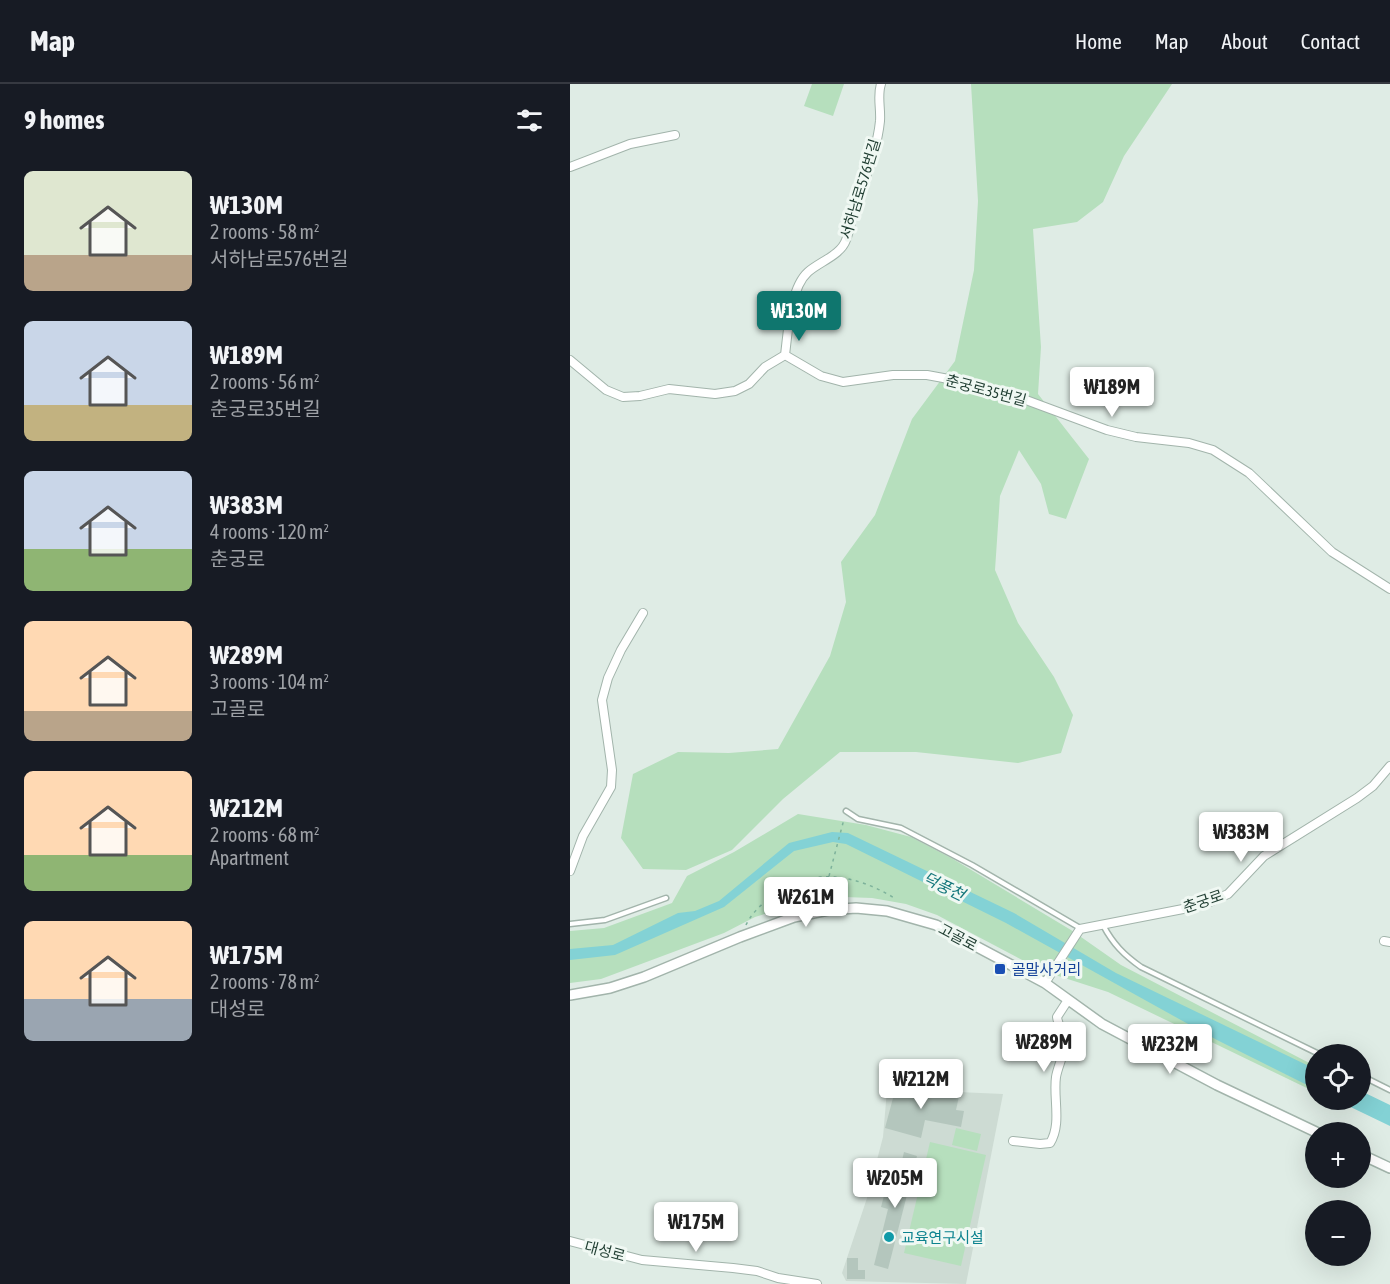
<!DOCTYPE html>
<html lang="en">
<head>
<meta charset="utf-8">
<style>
	:root { --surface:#171b24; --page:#242831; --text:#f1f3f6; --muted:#9ea1a6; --line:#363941; --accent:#0f766e }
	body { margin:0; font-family:"Asap Condensed","Noto Sans KR",sans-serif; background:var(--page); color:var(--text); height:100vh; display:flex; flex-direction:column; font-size:22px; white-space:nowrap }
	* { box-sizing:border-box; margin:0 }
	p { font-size:20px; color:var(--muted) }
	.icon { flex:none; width:33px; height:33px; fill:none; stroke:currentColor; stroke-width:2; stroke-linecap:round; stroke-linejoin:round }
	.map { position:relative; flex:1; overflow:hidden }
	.drawer { display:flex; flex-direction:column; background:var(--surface); width:570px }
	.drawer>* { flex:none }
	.fabs { position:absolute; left:735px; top:960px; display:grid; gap:12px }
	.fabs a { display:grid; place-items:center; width:66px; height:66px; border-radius:50%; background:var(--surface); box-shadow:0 6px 24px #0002; font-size:30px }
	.price { position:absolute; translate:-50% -51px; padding:0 14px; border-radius:6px; background:#fff; color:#222; font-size:20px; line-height:39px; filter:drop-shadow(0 2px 3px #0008) }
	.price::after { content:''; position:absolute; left:50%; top:36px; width:18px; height:14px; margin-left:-9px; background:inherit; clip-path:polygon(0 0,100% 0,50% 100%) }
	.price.active { background:var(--accent); color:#fff }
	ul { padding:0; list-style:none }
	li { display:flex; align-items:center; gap:18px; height:150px; padding:0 24px }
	li span { display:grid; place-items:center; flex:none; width:168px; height:120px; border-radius:9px; color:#555 }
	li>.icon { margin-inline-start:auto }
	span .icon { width:72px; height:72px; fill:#fffc; stroke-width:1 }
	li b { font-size:26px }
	h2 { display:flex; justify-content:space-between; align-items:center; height:72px; padding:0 24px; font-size:26px }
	header { display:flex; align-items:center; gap:36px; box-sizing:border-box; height:84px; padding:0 30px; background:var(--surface); border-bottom:2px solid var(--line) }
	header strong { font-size:28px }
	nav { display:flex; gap:33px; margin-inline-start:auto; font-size:21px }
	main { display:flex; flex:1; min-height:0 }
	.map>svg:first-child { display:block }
	.built { fill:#cddbd3 }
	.green { fill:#b6dfbd }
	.water { fill:#83d2d5 }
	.building { fill:#b4c6bd }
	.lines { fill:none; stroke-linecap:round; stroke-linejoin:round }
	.service-casing { stroke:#a2b4ab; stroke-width:7 }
	.minor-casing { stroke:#a2b4ab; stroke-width:10 }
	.tertiary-casing { stroke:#a2b4ab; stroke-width:12 }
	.path { stroke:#7db29b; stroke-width:1.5; stroke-dasharray:3 4.5; stroke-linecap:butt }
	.service { stroke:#fff; stroke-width:4 }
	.minor { stroke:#fff; stroke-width:8 }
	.tertiary { stroke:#fff; stroke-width:9 }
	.transit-dot { fill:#1a4fb4; stroke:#f0f8f3; stroke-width:2 }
	.culture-dot { fill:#0f9aa8; stroke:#f0f8f3; stroke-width:2 }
	.labels { text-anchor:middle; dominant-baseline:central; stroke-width:6; stroke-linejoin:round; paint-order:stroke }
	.street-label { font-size:15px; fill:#1f3d31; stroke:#f0f8f3 }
	.transit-label { font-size:15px; fill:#164399; stroke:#f0f8f3; text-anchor:start }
	.culture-label { font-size:15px; fill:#0d838f; stroke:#f0f8f3; text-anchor:start }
	.water-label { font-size:16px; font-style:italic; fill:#15777c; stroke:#f0f8f3 }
</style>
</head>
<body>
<header>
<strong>Map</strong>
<nav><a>Home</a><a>Map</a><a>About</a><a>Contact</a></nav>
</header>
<main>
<section class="drawer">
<h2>9 homes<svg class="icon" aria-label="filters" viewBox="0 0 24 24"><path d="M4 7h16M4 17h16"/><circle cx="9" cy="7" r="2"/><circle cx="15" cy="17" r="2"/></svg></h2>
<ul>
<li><span style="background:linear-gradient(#dfe7d0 70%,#b9a48a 0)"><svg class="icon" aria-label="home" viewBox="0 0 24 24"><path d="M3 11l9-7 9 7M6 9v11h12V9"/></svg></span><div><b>₩130M</b><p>2 rooms · 58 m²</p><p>서하남로576번길</p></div></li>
<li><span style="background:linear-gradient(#c9d6e8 70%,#c2b280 0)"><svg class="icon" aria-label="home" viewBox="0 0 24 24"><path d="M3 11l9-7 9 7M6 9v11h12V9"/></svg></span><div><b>₩189M</b><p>2 rooms · 56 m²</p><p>춘궁로35번길</p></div></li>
<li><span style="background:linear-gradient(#c9d6e8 65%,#8fb573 0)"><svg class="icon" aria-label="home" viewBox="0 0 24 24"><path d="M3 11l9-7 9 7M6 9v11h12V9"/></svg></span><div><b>₩383M</b><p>4 rooms · 120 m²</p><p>춘궁로</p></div></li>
<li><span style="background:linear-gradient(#ffd9b3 75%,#b9a48a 0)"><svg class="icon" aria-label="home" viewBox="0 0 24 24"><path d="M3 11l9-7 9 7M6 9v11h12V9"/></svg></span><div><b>₩289M</b><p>3 rooms · 104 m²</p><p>고골로</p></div></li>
<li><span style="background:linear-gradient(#ffd9b3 70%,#8fb573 0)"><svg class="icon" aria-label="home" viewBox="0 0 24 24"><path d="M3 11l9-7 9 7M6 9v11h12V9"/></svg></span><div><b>₩212M</b><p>2 rooms · 68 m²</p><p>Apartment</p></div></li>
<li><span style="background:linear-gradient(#ffd9b3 65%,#9aa5b1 0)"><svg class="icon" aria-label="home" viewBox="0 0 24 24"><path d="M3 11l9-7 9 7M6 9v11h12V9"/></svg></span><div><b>₩175M</b><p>2 rooms · 78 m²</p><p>대성로</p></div></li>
</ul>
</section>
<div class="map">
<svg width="820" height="1200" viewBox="0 0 820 1200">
	<rect width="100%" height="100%" fill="#dfece5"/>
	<path class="built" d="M318,994L366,1007L433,1010L396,1200L276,1197L272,1189L297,1114L313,1053Z"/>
	<path class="green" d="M242,0H274L263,32L234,22Z
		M401,0H602L554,72L533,118L507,138L463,145L471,263L468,310L519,375L496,435L479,430L471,400L449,366L430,412L425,486L448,539L484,593L503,631L491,669L448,679L346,668H270L213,715L162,766L116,786L73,785L51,754L63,690L108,668L159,669L208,665L260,572L276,518L271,478L305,431L342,335L385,277L404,186L408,117Z
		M228,730L296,741L341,753L383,775L501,846L551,881L745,982V1008L538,908L473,887L367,831L336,820L302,814L274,813L248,816L217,823L185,833L154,849L31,895L0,899V847L34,844L102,819L117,792L164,768Z
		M386,1044L411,1050L407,1067L382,1061Z
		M360,1058L416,1071L391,1182L334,1169Z"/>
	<path class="water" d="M262,748L278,749L444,829L546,889L745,985V1005L647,956L436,839L276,760L263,758L224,767L154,823L45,871L0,876V865L43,861L108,829L125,827L149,817L219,759Z
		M791,1007L820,1021V1042L766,1016H790Z"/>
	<path class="building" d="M327,999L369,1010L389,1012L386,1026L394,1027L391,1043L355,1036L351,1054L315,1044Z
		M334,1068L347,1072L318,1185L304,1181L318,1125L311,1123L315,1108L318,1109L322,1091L328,1093Z
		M277,1174H288V1186H295V1195H277Z"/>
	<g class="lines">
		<g class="service-casing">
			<path id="service" d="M276,727L288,735L331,744L402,781L510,844
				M0,840L35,836L96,814
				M533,841C543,860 554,871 571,883L749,970
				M790,991L820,1006"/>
		</g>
		<g class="minor-casing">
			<path id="minor" d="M0,83L60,60L105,51
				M215,271L251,292L273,298L323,291H357L395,298L456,316L537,346L566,353L619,359L643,366L679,389L762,468L820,505
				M0,276L36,306L53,313L70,312L99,305L145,310L165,307L179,300L195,283L215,271C218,248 220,204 238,188C249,178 271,171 276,156C280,146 281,135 285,125C294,96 307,67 310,37C311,24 307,12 311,0
				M0,787L13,752L41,703L42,686L32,616L38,594L51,566L73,529
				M814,857L820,858
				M475,899L510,845L613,825L640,818L658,810L694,772L787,714L803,702L820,682
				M443,1057L470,1060L480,1059C492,1040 483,1014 486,993C488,981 496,968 494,955C493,948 488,941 487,933L498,916
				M0,1157L72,1176L163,1184L187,1187L208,1194L247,1200"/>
		</g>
		<g class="tertiary-casing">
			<path id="tertiary" d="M0,911L40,904L74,893L170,853L224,833L258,826L286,824L317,827L366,841L475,899L532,940L647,1001L746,1048
				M790,1070L820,1084"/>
		</g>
		<path class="path" d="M259,792L274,735
			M176,841C182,828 193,819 204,811C244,782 287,791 326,815"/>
		<use href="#service" class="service"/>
		<use href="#minor" class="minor"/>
		<use href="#tertiary" class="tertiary"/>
	</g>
	<rect class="transit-dot" x="424" y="879" width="12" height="12" rx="3"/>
	<circle class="culture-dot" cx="319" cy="1153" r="6"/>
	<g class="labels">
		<g class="street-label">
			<text transform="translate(290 105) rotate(-73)">서하남로576번길</text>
			<text transform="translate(416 306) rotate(15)">춘궁로35번길</text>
			<text transform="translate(633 817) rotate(-19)">춘궁로</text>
			<text transform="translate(388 853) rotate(28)">고골로</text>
			<text transform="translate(35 1167) rotate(15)">대성로</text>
		</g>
		<g class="transit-label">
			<text x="442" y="885">골말사거리</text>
		</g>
		<g class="culture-label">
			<text x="331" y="1153">교육연구시설</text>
		</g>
		<g class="water-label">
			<text transform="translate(374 802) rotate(26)">덕풍천</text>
		</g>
	</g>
</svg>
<div class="fabs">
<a><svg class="icon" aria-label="locate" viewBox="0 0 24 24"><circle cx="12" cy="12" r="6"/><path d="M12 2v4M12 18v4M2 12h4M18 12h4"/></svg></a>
<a>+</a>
<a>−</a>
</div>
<b class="price active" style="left:229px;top:258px">₩130M</b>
<b class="price" style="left:542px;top:334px">₩189M</b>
<b class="price" style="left:671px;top:779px">₩383M</b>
<b class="price" style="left:236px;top:844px">₩261M</b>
<b class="price" style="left:474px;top:989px">₩289M</b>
<b class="price" style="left:600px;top:991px">₩232M</b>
<b class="price" style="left:351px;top:1026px">₩212M</b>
<b class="price" style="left:325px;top:1125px">₩205M</b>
<b class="price" style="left:126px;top:1169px">₩175M</b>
</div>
</main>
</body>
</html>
